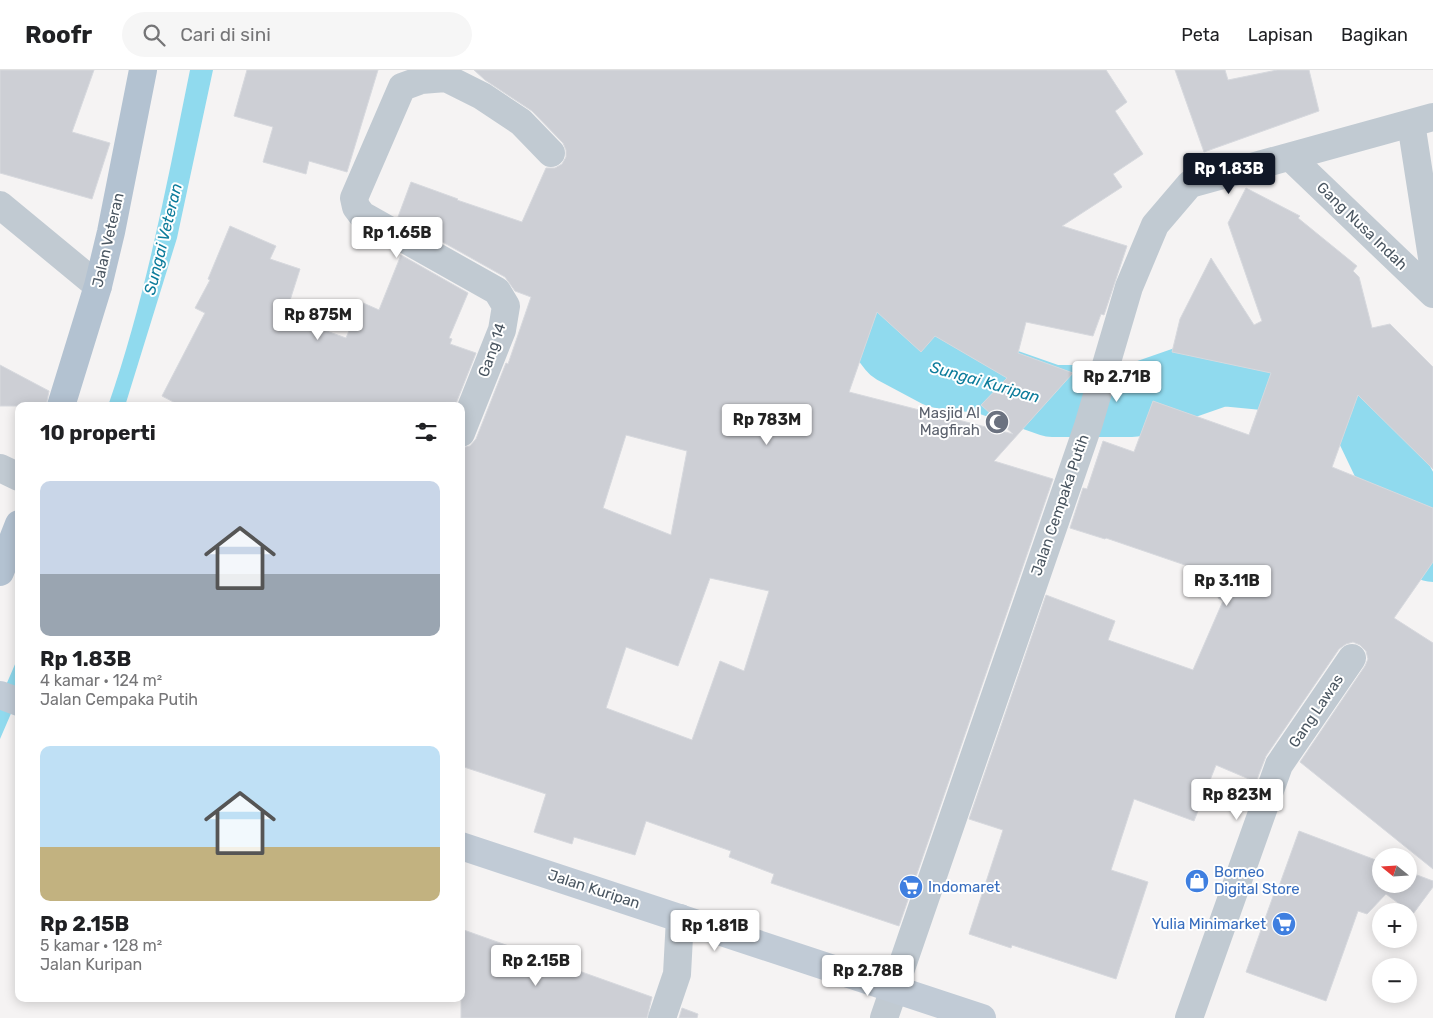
<!DOCTYPE html>
<html lang="id">
<head>
<meta charset="utf-8">
<style>
	:root { --surface:#fff; --page:#f6f6f6; --text:#202124; --muted:#757577; --line:#e0e0e0; --accent:#111827 }
	body { margin:0; font-family:Rubik,sans-serif; background:var(--page); color:var(--text); height:100vh; display:flex; flex-direction:column; font-size:19px; white-space:nowrap }
	* { box-sizing:border-box; margin:0 }
	p { font-size:16px; color:var(--muted) }
	.icon { flex:none; width:28px; height:28px; fill:none; stroke:currentColor; stroke-width:2; stroke-linecap:round; stroke-linejoin:round }
	.map { position:relative; flex:1; overflow:hidden }
	.side { position:absolute; left:15px; top:332px; width:450px; height:600px; display:flex; flex-direction:column; background:var(--surface); border-radius:10px; box-shadow:0 2px 12px #0003 }
	.side>* { flex:none }
	.needle { width:32px; rotate:288deg }
	.tools { position:absolute; left:1372px; top:778px; display:grid; gap:10px }
	.tools a { display:grid; place-items:center; width:45px; height:45px; border-radius:50%; background:var(--surface); box-shadow:0 2px 12px #0003; font-size:25px }
	.price { position:absolute; translate:-50% -42px; padding:0 11px; border-radius:5px; background:#fff; color:#222; font-size:16px; line-height:32px; filter:drop-shadow(0 1px 2px #0008) }
	.price::after { content:''; position:absolute; left:50%; top:30px; width:15px; height:11px; margin-left:-8px; background:inherit; clip-path:polygon(0 0,100% 0,50% 100%) }
	.price.on { background:var(--accent); color:#fff }
	ul { padding:0; list-style:none }
	li { display:grid; align-content:center; gap:10px; height:265px; padding:0 25px }
	li span { display:grid; place-items:center; height:155px; border-radius:10px; color:#555 }
	li>.icon { margin-inline-start:auto }
	span .icon { width:90px; height:90px; fill:#fffc; stroke-width:1 }
	li b { font-size:21px }
	h2 { display:flex; justify-content:space-between; align-items:center; height:60px; padding:0 25px; font-size:21px }
	header { display:flex; align-items:center; gap:30px; box-sizing:border-box; height:70px; padding:0 25px; background:var(--surface); border-bottom:1px solid var(--line) }
	header strong { font-size:24px }
	nav { display:flex; gap:28px; margin-inline-start:auto; font-size:18px }
	.search { width:350px; height:45px; background:var(--page); display:flex; align-items:center; gap:12px; box-sizing:border-box; padding:0 18px; border-radius:28px; color:var(--muted); font-size:19px }
	.map>svg:first-child { display:block }
	.water { fill:#90daee }
	.lines { fill:none; stroke-linecap:round; stroke-linejoin:round }
	.river { stroke:#90daee; stroke-width:72 }
	.building { fill:#cdcfd5; stroke:#d7d9de; fill-rule:evenodd }
	.minor { stroke:#c1cad2; stroke-width:28 }
	.secondary { stroke:#c1cbd6; stroke-width:28 }
	.primary { stroke:#b3c2d1; stroke-width:28 }
	.labels { text-anchor:middle; dominant-baseline:central; stroke-width:4; stroke-linejoin:round; paint-order:stroke }
	.street-label { font-size:15px; fill:#4a5661; stroke:#fff }
	.worship-label { font-size:15px; fill:#5b616d; stroke:#fff; text-anchor:end }
	.shop-label { font-size:15px; fill:#366cbe; stroke:#fff; text-anchor:start }
	.water-label { font-size:16px; font-style:italic; fill:#0c7c9b; stroke:#fff }
</style>
</head>
<body>
<header>
<strong>Roofr</strong>
<div class="search"><svg class="icon" aria-label="search" viewBox="0 0 24 24"><circle cx="10" cy="10" r="6"/><path d="M15 15l6 6"/></svg>Cari di sini</div>
<nav><a>Peta</a><a>Lapisan</a><a>Bagikan</a></nav>
</header>
<div class="map">
<svg width="1433" height="948" viewBox="0 0 1433 948">
	<rect width="100%" height="100%" fill="#f5f3f3"/>
	<path class="water" d="M190,0H213L177,168L125,336H108C146,227 167,113 190,0Z
		M19,585V625L0,669V629Z"/>
	<g class="lines">
		<path class="river" d="M825,164L852,223L894,278L939,302L986,308L1052,331H1132L1221,300L1273,305L1319,314L1365,344L1397,411L1433,476"/>
	</g>
	<path class="building" d="M0,0H94L72,62L110,73L92,129L0,103Z
		M247,0H378L347,102L309,91L306,104L263,92L273,57L234,46Z
		M474,0H1106L1127,32L1115,41L1143,84L1113,104L1122,117L1062,156L1127,176L1104,245L1101,244L1093,266L1026,252L1018,283L1073,303L994,391L1053,409L899,856L771,813L774,804L729,787L731,781L646,751L635,785L574,767L572,774L534,762L546,724L461,696V378L470,376L476,369L506,293L508,294L531,227L515,221L505,207L398,147L411,112L458,129L457,130L522,152L546,98H555L562,94L566,87V80L563,73L532,41L485,10ZM877,242L921,282L935,266L1007,308L981,335L1013,364L849,322ZM626,365L687,381L671,465L603,438ZM710,508L769,521L744,601L720,591L692,670L606,638L626,577L678,596Z
		M1175,0H1225L1228,10L1277,0H1309L1319,41L1204,82Z
		M1246,118L1300,146L1298,148L1357,196L1353,201L1359,207L1372,258L1390,254L1433,297V399L1358,325L1332,397L1433,438V492L1394,548L1433,573V799L1300,692L1365,596L1368,589L1366,581L1360,575L1353,572L1346,574L1339,579L1266,686L1256,712L1216,695L1194,751L1134,729L1111,800L1148,812L1116,909L1012,875L1011,878L969,864L1003,760L969,749L1046,525L1115,551L1108,570L1193,600L1223,531L1218,528L1226,509L1106,468L1105,469L1070,458L1083,418L1087,419L1103,371L1134,382L1153,331L1249,365L1271,303L1172,282L1180,249L1211,188L1254,255L1262,251L1228,153Z
		M230,156L276,176L270,189L300,199L285,246L346,268L361,232L379,240L401,185L468,223L449,268L452,269L450,274L476,283L455,336H181L162,326L205,243L195,238L210,210L208,209Z
		M0,295L49,321L46,336H0Z
		M1299,761L1381,792V814H1409V802L1433,811V817L1413,844L1386,824L1367,844L1358,841L1326,931L1246,902L1276,818L1278,819Z
		M461,859L652,927L647,948H461Z
		M682,938L698,944L697,948H679Z"/>
	<g class="lines">
		<path class="minor" d="M1411,53L1433,194
			M1290,87L1433,224
			M0,135L98,216
			M461,363L502,260L506,236L497,221L362,145L356,137L354,128L402,17L421,10L446,8L482,26L521,52L551,83
			M0,398L19,407
			M662,948L677,904L680,848
			M884,948L1088,356L1129,217L1155,155L1190,114L1433,47
			M1189,948L1279,695L1352,588"/>
		<path class="secondary" d="M0,625L19,632
			M461,776L982,948"/>
		<path class="primary" d="M61,336L98,216L111,162L143,0
			M0,502L19,454"/>
	</g>
	<defs>
		<g id="mosque-disc" transform="scale(1.25)"><circle r="9.5" fill="#6b7280" stroke="#fff"/><path d="M3.5-4.9A6 6 0 1 0 3.5 4.9A5 5 0 1 1 3.5-4.9Z" fill="#fff"/></g>
		<g id="shop-disc" transform="scale(1.25)"><circle r="9.5" fill="#3f7fe0" stroke="#fff"/><path d="M-5-2.5h2.3a2.7 3.5 0 0 1 5.4 0H5L5.5 6h-11ZM-1.5-2.5h3a1.5 2.3 0 0 0-3 0Z" fill="#fff"/></g>
		<g id="supermarket-disc" transform="scale(1.25)"><circle r="9.5" fill="#3f7fe0" stroke="#fff"/><path d="M-6-5.5h2.5l.6 2H6L4.5 2H-2.5L-4.4-4H-6ZM-1.5 3.2a1.3 1.3 0 1 0 .1 0ZM3 3.2a1.3 1.3 0 1 0 .1 0Z" fill="#fff"/></g>
	</defs>
	<g fill-rule="evenodd">
		<use href="#mosque-disc" x="997" y="352"/>
		<use href="#shop-disc" x="1197" y="811"/>
		<use href="#supermarket-disc" x="911" y="817"/>
		<use href="#supermarket-disc" x="1284" y="854"/>
	</g>
	<g class="labels">
		<g class="street-label">
			<text transform="translate(1362 156) rotate(44)">Gang Nusa Indah</text>
			<text transform="translate(108 170) rotate(-77)">Jalan Veteran</text>
			<text transform="translate(492 280) rotate(-71)">Gang 14</text>
			<text transform="translate(1060 435) rotate(-71)">Jalan Cempaka Putih</text>
			<text transform="translate(1316 641) rotate(-56)">Gang Lawas</text>
			<text transform="translate(594 819) rotate(18)">Jalan Kuripan</text>
		</g>
		<g class="worship-label">
			<text x="980" y="343">Masjid Al<tspan x="980" dy="17">Magfirah</tspan></text>
		</g>
		<g class="shop-label">
			<text x="1214" y="802">Borneo<tspan x="1214" dy="17">Digital Store</tspan></text>
			<text x="928" y="817">Indomaret</text>
			<text x="1266" y="854" text-anchor="end">Yulia Minimarket</text>
		</g>
		<g class="water-label">
			<text transform="translate(163 169) rotate(-76)">Sungai Veteran</text>
			<text transform="translate(985 312) rotate(16)">Sungai Kuripan</text>
		</g>
	</g>
</svg>
<div class="tools">
<a><svg class="needle" viewBox="-14 -14 28 28"><path d="M0-13l5 13h-10z" fill="#e53935"/><path d="M0 13l5-13h-10z" fill="#757577"/></svg></a>
<a>+</a>
<a>−</a>
</div>
<b class="price on" style="left:1229px;top:125px">Rp 1.83B</b>
<b class="price" style="left:397px;top:189px">Rp 1.65B</b>
<b class="price" style="left:318px;top:271px">Rp 875M</b>
<b class="price" style="left:1117px;top:333px">Rp 2.71B</b>
<b class="price" style="left:767px;top:376px">Rp 783M</b>
<b class="price" style="left:1227px;top:537px">Rp 3.11B</b>
<b class="price" style="left:1237px;top:751px">Rp 823M</b>
<b class="price" style="left:715px;top:882px">Rp 1.81B</b>
<b class="price" style="left:536px;top:917px">Rp 2.15B</b>
<b class="price" style="left:868px;top:927px">Rp 2.78B</b>
<section class="side">
<h2>10 properti<svg class="icon" aria-label="filters" viewBox="0 0 24 24"><path d="M4 7h16M4 17h16"/><circle cx="9" cy="7" r="2"/><circle cx="15" cy="17" r="2"/></svg></h2>
<ul>
<li><span style="background:linear-gradient(#c9d6e8 60%,#9aa5b1 0)"><svg class="icon" aria-label="home" viewBox="0 0 24 24"><path d="M3 11l9-7 9 7M6 9v11h12V9"/></svg></span><div><b>Rp 1.83B</b><p>4 kamar · 124 m²</p><p>Jalan Cempaka Putih</p></div></li>
<li><span style="background:linear-gradient(#bfe0f5 65%,#c2b280 0)"><svg class="icon" aria-label="home" viewBox="0 0 24 24"><path d="M3 11l9-7 9 7M6 9v11h12V9"/></svg></span><div><b>Rp 2.15B</b><p>5 kamar · 128 m²</p><p>Jalan Kuripan</p></div></li>
</ul>
</section>
</div>
</body>
</html>
